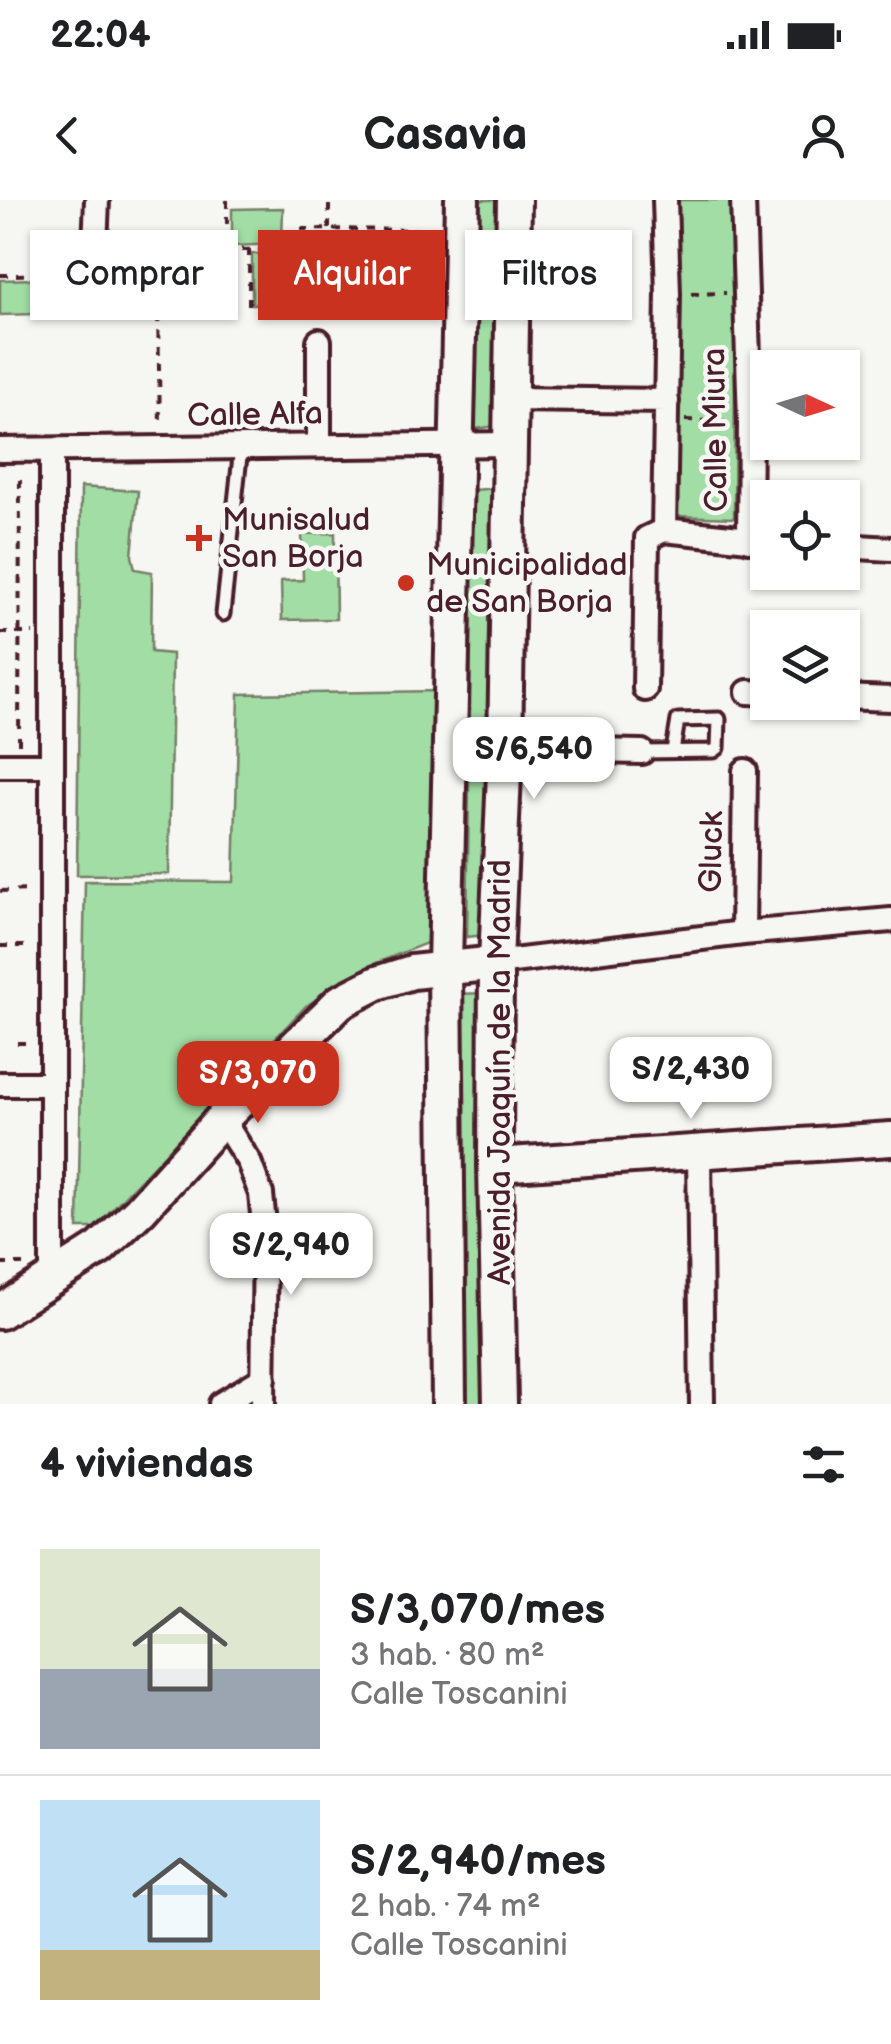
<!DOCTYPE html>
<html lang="es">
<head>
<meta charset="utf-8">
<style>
	:root { --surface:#fff; --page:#f6f6f6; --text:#202124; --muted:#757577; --line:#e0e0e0; --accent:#c8321e }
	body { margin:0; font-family:"Balsamiq Sans",sans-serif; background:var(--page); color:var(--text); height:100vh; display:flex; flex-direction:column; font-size:38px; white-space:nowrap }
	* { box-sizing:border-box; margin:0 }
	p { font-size:32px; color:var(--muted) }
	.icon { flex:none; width:55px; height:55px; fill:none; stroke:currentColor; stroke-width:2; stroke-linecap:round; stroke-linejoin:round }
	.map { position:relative; height:1204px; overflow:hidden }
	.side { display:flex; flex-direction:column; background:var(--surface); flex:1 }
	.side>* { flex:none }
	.banner { position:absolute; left:30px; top:30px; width:832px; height:90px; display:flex; gap:20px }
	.needle { width:65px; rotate:94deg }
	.fabs { position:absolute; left:750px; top:150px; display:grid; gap:20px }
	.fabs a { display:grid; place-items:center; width:110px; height:110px; border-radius:0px; background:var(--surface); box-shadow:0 2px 8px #0004; font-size:50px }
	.price { position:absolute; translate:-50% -85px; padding:0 22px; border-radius:20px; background:#fff; color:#222; font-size:32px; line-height:65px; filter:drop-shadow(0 2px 5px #0008) }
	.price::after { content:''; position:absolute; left:50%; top:60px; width:30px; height:22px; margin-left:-15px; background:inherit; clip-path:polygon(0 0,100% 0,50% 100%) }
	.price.current { background:var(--accent); color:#fff }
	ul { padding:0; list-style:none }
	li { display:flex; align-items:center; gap:30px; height:250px; padding:0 40px }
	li+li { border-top:2px solid var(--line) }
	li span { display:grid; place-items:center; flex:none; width:280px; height:200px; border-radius:0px; color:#555 }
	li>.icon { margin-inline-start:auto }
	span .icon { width:120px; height:120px; fill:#fffc; stroke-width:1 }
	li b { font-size:42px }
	h2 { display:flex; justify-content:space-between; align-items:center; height:120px; padding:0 40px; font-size:42px }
	.tag { padding:0 35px; border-radius:0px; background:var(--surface); box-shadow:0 2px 8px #0004; font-size:35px; line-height:90px }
	.tag.current { background:var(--accent); color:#fff }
	.status { display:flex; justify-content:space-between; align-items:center; height:70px; padding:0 50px; background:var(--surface); direction:ltr }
	.status svg { height:28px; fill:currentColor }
	header { display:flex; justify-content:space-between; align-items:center; height:130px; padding:0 40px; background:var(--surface); font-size:45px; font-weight:700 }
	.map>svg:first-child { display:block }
	.green { fill:#a1dda4; stroke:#767e68; stroke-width:2.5 }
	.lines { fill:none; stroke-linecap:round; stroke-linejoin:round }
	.lane-casing { stroke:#4a1f2b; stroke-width:19 }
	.street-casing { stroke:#4a1f2b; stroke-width:30 }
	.secondary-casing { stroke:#4a1f2b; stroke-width:40 }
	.path { stroke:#4a1f2b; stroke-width:4; stroke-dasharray:8 8; stroke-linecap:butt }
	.lane { stroke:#f6f6f2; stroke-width:11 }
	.street { stroke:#f6f6f2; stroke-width:22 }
	.secondary { stroke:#f6f6f2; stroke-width:32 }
	.poi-dot { fill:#c8321e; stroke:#f6f6f2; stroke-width:4 }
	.labels { text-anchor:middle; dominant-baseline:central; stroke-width:9; stroke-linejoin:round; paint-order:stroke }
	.street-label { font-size:32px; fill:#4a1f2b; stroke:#f6f6f2 }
	.poi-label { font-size:32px; fill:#4a1f2b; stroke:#f6f6f2; text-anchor:start }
</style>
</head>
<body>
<div class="status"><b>22:04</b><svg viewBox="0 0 49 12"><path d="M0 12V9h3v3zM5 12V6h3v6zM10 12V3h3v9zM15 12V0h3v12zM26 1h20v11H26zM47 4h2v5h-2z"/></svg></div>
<header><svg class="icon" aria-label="back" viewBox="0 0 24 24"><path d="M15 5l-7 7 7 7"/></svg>Casavia<svg class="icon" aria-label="person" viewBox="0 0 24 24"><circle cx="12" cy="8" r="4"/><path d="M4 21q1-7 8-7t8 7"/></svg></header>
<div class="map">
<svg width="891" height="1204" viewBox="0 0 891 1204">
	<rect width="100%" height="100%" fill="#f6f6f2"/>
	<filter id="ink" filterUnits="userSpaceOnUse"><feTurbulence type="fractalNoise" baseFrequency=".01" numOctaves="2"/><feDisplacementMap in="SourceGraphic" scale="20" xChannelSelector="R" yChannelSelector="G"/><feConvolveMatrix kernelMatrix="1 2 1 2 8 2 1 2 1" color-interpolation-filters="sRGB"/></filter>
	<g filter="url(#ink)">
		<path class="green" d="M470,0H497L496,226L468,230Z
			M677,0H736L734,318L675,316Z
			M283,8L282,44L232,46V9Z
			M297,53L296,103L252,104V54Z
			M152,76L151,111L0,115V80Z
			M81,287L138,291L132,356L135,369L152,372L151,452L172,454L169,674L77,675Z
			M500,288L493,734L467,737L473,290Z
			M335,333L336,419L282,420L281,381L303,380L302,334Z
			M441,491L432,741L371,765L306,806L94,1028H78L85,681L234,682L239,494Z
			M485,793V1204H464L457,794Z"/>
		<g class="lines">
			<g class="lane-casing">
				<path id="lane" d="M223,414L241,247
					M642,552L714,551L718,548L719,519L678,520L673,551"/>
			</g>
			<g class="street-casing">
				<path id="street" d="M743,0L750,222L749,340
					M95,46L97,0
					M511,199L667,201
					M319,246V141
					M0,250L510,244
					M52,250V1081
					M664,330L668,94L665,0
					M842,346L891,349
					M645,489L647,338L664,330L768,341
					M748,492L768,493
					M842,497L891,499
					M450,548L642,552
					M0,565H52
					M743,733L745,571
					M496,763L743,733L891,720
					M0,884H52
					M222,919L249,962L261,994L265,1035L263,1204
					M699,952L702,1204
					M221,1204L264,1178"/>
			</g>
			<g class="secondary-casing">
				<path id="secondary" d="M495,965L891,939
					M0,1112L100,1048L140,1010L222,919L340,802L377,783L412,772L496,763
					M449,1204L445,766L462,0
					M500,1204L495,965L496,763L505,549L514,0"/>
			</g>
			<path class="path" d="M227,0V49
				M329,29V0
				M249,49V107
				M157,51L160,226
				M114,52L299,49
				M0,75L157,74
				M691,94L726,93
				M300,107L299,29L436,30
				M108,118L156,116
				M685,220L731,222
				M0,433H33
				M19,544L20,273
				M0,691L32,690
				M0,746H32
				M17,843H29
				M0,1064H23"/>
			<use href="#lane" class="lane"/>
			<use href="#street" class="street"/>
			<use href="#secondary" class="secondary"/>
		</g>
	</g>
	<g class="poi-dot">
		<path d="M194 323h10v10h10v10h-10v10h-10v-10h-10v-10h10z"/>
		<circle cx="406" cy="383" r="10"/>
	</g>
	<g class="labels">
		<g class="street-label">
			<text transform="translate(255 215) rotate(-1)">Calle Alfa</text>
			<text transform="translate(716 230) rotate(-91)">Calle Miura</text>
			<text transform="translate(712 652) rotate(-89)">Gluck</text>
			<text transform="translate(500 872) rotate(-90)">Avenida Joaquín de la Madrid</text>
		</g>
		<g class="poi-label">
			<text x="222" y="320">Munisalud<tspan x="222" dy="37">San Borja</tspan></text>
			<text x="426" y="365">Municipalidad<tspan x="426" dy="37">de San Borja</tspan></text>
		</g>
	</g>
</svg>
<div class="fabs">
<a><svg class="needle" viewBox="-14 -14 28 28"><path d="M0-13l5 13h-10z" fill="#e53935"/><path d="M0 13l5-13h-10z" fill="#757577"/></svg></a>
<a><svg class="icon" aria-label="locate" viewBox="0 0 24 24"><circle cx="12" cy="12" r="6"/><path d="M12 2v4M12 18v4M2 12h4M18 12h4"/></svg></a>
<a><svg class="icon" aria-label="layers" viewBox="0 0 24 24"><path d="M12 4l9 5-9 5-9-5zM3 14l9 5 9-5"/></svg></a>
</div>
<b class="price" style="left:534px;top:602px">S/6,540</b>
<b class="price" style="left:691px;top:922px">S/2,430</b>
<b class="price current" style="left:258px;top:926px">S/3,070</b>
<b class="price" style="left:291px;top:1098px">S/2,940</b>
<div class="banner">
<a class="tag">Comprar</a>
<a class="tag current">Alquilar</a>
<a class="tag">Filtros</a>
</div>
</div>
<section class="side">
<h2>4 viviendas<svg class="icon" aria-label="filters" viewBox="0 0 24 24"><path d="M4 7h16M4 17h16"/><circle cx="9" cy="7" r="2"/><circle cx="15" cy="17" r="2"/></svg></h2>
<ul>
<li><span style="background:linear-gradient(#dfe7d0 60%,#9aa5b1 0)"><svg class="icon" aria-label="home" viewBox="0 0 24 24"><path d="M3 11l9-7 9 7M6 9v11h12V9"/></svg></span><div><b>S/3,070/mes</b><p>3 hab. · 80 m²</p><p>Calle Toscanini</p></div></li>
<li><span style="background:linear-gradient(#bfe0f5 75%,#c2b280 0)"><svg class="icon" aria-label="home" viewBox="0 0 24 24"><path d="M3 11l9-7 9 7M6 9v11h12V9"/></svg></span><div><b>S/2,940/mes</b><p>2 hab. · 74 m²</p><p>Calle Toscanini</p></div></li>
</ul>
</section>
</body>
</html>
